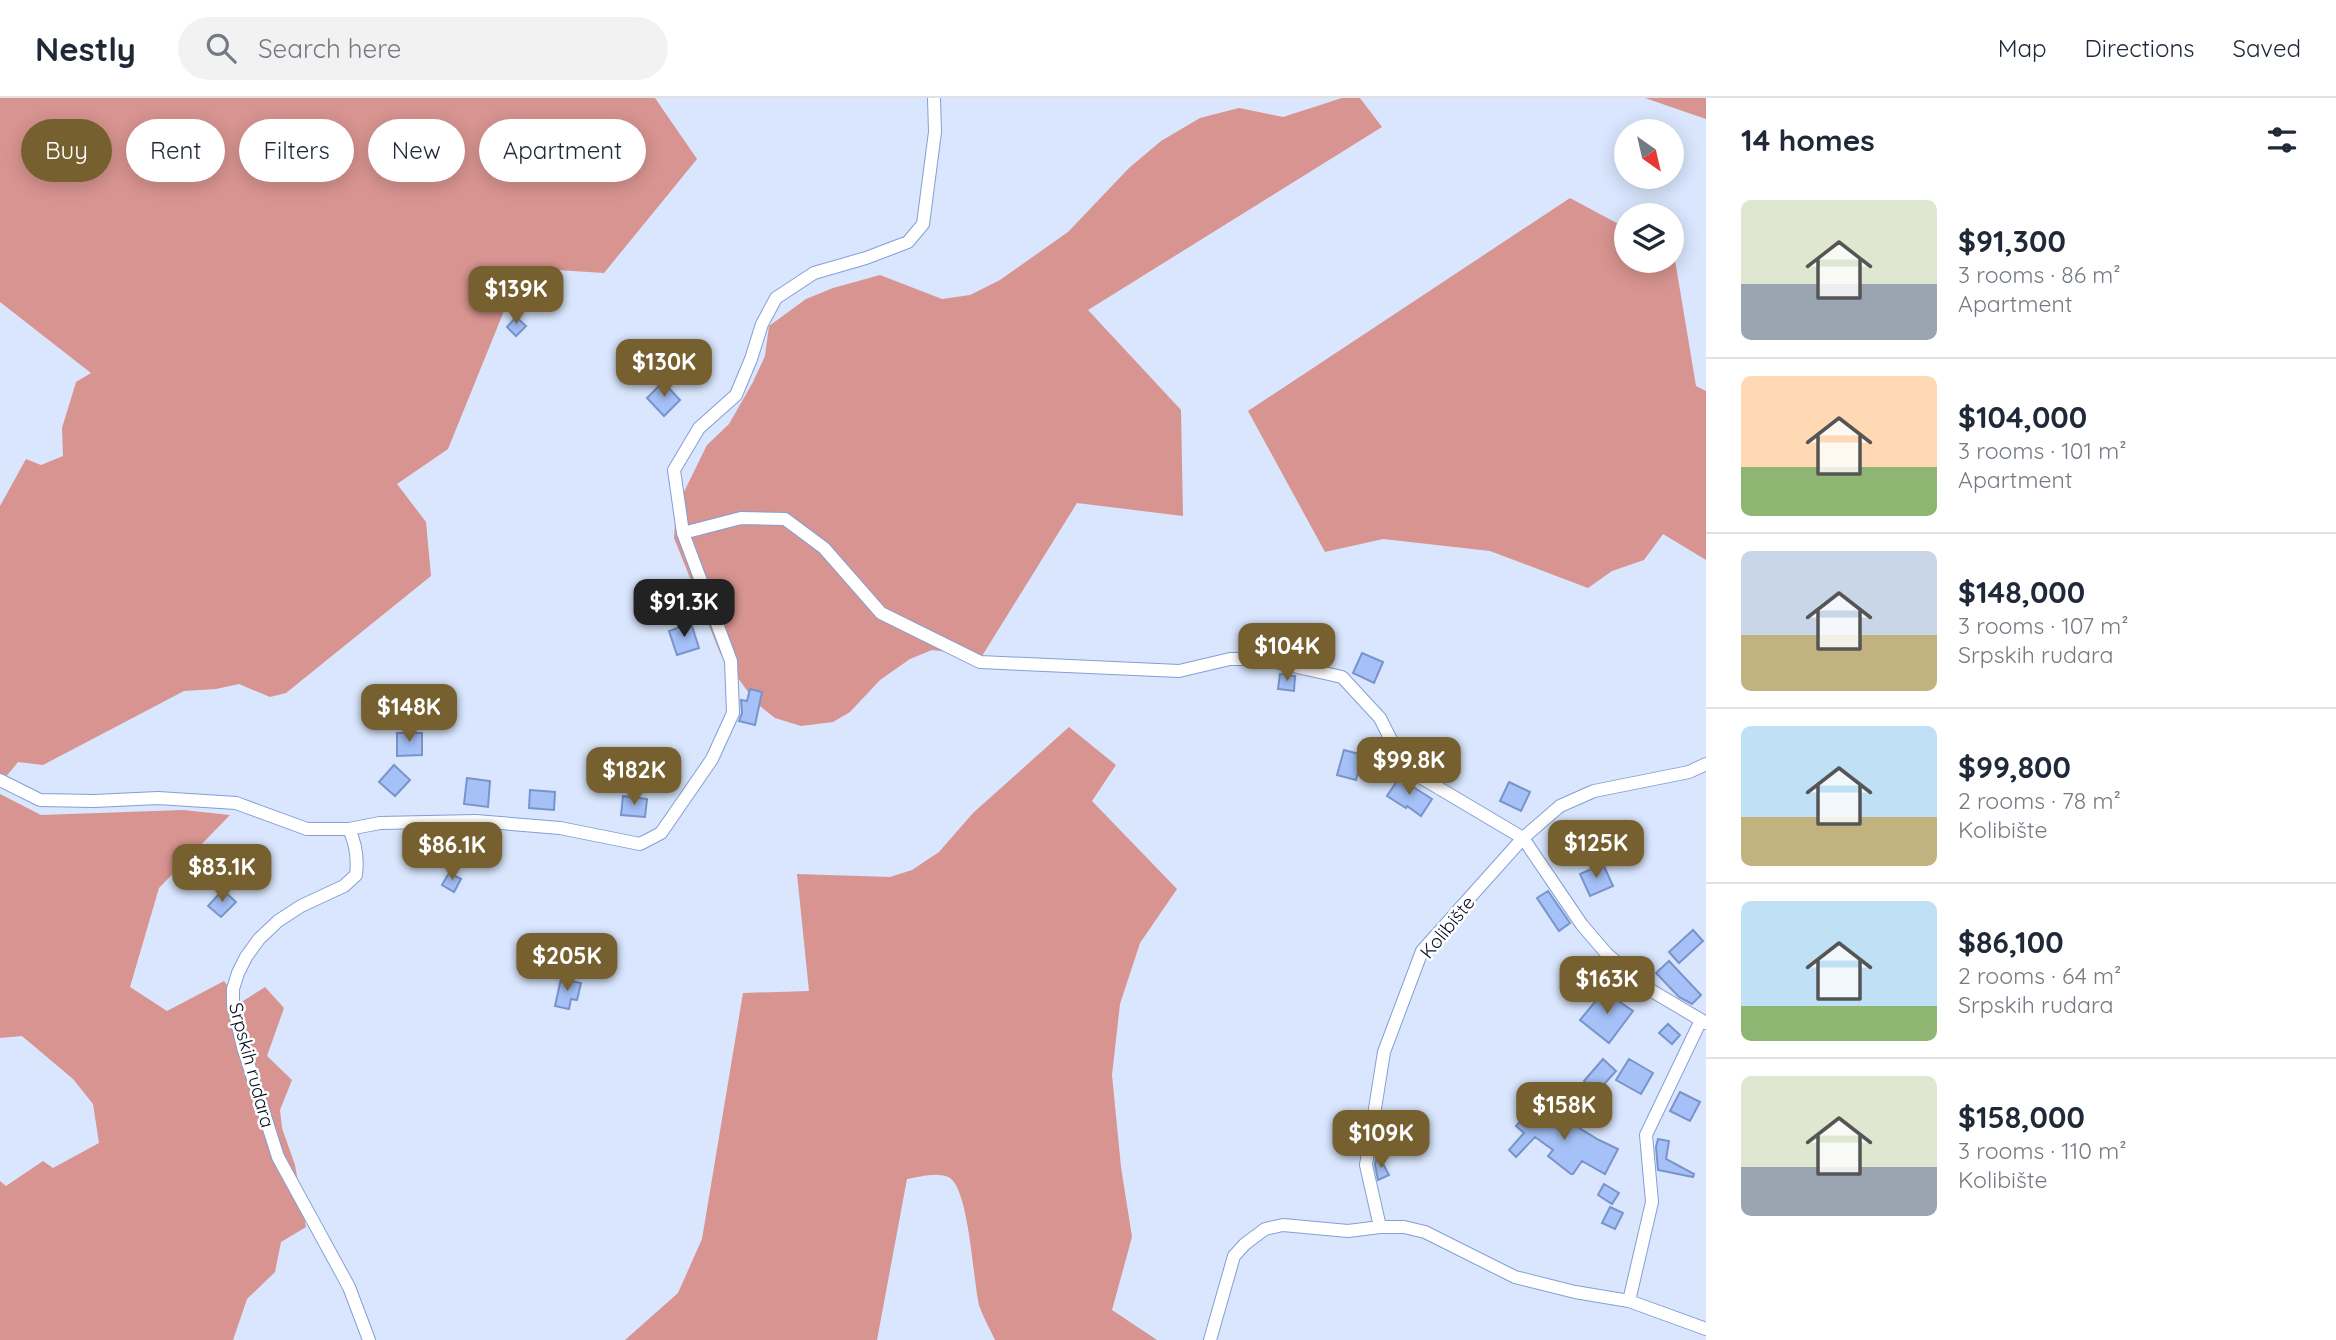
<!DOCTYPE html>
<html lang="en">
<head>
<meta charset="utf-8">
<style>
	:root { --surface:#fff; --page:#f2f2f3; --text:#1f2937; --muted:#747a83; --line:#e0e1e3; --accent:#776030 }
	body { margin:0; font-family:Quicksand,sans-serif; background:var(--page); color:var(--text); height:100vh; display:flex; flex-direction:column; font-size:26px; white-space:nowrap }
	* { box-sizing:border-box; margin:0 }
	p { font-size:23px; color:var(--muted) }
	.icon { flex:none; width:38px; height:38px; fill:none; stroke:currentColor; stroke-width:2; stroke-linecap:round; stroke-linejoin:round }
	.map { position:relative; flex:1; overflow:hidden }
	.drawer { display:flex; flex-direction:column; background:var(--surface); width:630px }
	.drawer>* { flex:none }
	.guide { position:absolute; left:21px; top:21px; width:665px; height:63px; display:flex; gap:14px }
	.needle { width:46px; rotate:146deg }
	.buttons { position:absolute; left:1614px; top:21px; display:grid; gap:14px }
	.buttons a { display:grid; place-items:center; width:70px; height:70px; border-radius:50%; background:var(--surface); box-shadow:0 4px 18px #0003; font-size:35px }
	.price { position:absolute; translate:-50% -60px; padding:0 16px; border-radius:14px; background:var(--accent); color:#fff; font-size:23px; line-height:46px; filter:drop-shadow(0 2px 4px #0008) }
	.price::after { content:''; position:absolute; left:50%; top:42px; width:21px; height:16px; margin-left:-10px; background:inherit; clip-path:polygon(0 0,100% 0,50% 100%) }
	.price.on { background:#222; color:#fff }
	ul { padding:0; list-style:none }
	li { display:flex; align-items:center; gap:21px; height:175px; padding:0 35px }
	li+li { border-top:2px solid var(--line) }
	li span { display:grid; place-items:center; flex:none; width:196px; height:140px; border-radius:10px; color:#555 }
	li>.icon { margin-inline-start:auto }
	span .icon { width:84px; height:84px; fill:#fffc; stroke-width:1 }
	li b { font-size:30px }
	h2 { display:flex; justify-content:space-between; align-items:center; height:84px; padding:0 35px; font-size:30px }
	.tag { padding:0 24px; border-radius:32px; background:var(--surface); box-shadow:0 4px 18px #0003; font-size:24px; line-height:63px }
	.tag.on { background:var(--accent); color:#fff }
	header { display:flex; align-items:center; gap:42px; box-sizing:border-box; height:98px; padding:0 35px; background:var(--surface); border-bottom:2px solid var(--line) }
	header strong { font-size:33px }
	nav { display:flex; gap:38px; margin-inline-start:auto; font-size:24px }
	.search { width:490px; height:63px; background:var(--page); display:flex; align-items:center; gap:18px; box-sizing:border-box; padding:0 24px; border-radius:38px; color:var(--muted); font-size:26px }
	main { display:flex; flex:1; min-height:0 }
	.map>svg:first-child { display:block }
	.forest { fill:#d89490 }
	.building { fill:#a5c1f7; stroke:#7994cb; stroke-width:2 }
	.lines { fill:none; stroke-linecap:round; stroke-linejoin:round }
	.minor-casing { stroke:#839fd6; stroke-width:14 }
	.minor { stroke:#fff; stroke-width:12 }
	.labels { text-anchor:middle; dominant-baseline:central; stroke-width:5; stroke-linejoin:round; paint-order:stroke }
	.street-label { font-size:19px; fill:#070f23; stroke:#fff }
</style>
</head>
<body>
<header>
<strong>Nestly</strong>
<div class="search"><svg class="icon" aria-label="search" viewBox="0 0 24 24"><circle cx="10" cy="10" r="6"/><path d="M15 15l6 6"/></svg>Search here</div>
<nav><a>Map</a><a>Directions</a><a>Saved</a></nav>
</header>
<main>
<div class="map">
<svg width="1706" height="1242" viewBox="0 0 1706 1242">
	<rect width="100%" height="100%" fill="#d9e6fd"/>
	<path class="forest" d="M0,0H655L697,61L604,175L542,171L525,182L506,208L448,351L397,386L426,424L431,478L286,595L270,599L239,586L216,591L184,593L43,667L18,664L0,686V408L26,361L41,367L63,358L62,330L76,284L91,275L0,204Z
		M1342,0H1360L1382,29L1088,212L1181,312L1183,418L1077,405L982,558L932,552L910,561L880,582L850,614L833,624L801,628L775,620L756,605L720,555L674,440L676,410L707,347L729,326L753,284L765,258L769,228L806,201L833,190L880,177L942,201L970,197L1000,182L1068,134L1129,70L1161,43L1200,20L1239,10L1283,19Z
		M1645,0H1706V21Z
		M1570,100L1626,130V163H1671V155L1674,156L1696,288L1706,293V462L1663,436L1644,462L1612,473L1588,490L1490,453L1383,441L1325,454L1248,313Z
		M1069,629L1116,667L1092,703L1177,791L1140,845L1120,906L1112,977L1121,1069L1132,1139L1112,1212L1157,1242H995C990,1231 983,1219 979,1207C973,1181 969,1093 950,1080C939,1073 919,1079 907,1081L877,1242H625L678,1195L702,1141L743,895L809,893L797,776L890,779L912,772L939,754L973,715Z
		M0,696L41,717L183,712L230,717L159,790L130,889L167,913L224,883L240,905L265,889L284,910L267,958L292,982L280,1012L282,1030L295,1067L306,1129L281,1144L275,1174L247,1201L233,1242H0V1083L6,1088L43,1063L53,1070L99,1045L93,1006L73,981L22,938L0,940Z"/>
	<path class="building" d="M516,219L526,228L516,238L507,229Z
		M663,284L680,302L664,318L647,300Z
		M691,525L699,550L677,557L669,533Z
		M1306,533L1312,551L1294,558L1288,539Z
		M1362,555L1383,564L1374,585L1353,575Z
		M1280,576L1295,578L1294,593L1278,591Z
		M394,590L395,603L380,604L379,591Z
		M750,591L762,594L755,627L739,623L742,615L741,602L747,603Z
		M397,635H422V657L397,658Z
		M1344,652L1363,657L1356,682L1337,677Z
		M394,667L410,682L395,698L379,684Z
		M467,680L490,683L488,709L464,706Z
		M1399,680L1432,701L1421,718L1407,708L1406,710L1387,698Z
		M1509,684L1530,694L1521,713L1500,703Z
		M530,692L555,694L554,712L529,710Z
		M623,698L647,701L645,719L621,717Z
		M1603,766L1613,788L1590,798L1580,776Z
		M449,775L461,781L454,794L442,787Z
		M223,792L236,804L221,819L208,808Z
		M1548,793L1570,825L1559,833L1537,800Z
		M1693,832L1703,843L1679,865L1669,854Z
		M1669,863L1701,897L1692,906L1679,899L1656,875Z
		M561,881L581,885L577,902L571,901L569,911L555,908Z
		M1604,893L1633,913L1609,945L1580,922Z
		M1668,926L1680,937L1672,946L1659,935Z
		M1603,961L1616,973L1597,994L1584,983Z
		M1629,961L1653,975L1641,996L1616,982Z
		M1549,993L1554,997L1541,1017L1564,1036L1571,1025L1599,1042L1618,1051L1605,1076L1582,1063L1573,1076H1571L1548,1058L1553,1052L1535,1039L1516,1059L1509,1052L1524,1035L1516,1028Z
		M1680,994L1700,1004L1690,1023L1670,1013Z
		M1658,1041L1669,1043L1666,1061L1694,1076L1693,1079L1658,1072L1656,1049Z
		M1380,1060L1389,1077L1378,1082L1375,1067L1376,1062Z
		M1604,1086L1619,1095L1612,1106L1598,1097Z
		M1610,1109L1623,1115L1615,1131L1602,1125Z"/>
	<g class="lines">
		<g class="minor-casing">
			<path id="minor" d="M683,435L741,420L785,421L824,450L881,515L980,564L1179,573L1230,561H1262L1342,579L1380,620L1405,670L1523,740L1582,827L1607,856L1647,890L1706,925
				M0,682L40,702L94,703L158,700L236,705L307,731H349L380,725L476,723L560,730L640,746L661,735L712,661L733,615L731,563L683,435L674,372L699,330L736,297L751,261L762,226L776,200L814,175L866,160L908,144L923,126L935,34L934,0
				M349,731C356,746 358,761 356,777L344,788L301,808L278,823L259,841L246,859L238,875L233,891V906L243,949L278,1059L349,1189L369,1242
				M1380,1129L1366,1067L1384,954L1422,853L1523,740L1560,708L1594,693L1689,674L1706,666
				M1629,1203L1652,1104L1646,1037L1701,922
				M1210,1242L1234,1158L1245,1146L1265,1131L1283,1127L1348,1133L1380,1129H1404L1425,1134L1515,1179L1575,1194L1629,1203L1706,1231"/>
		</g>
		<use href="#minor" class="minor"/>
	</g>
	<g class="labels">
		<g class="street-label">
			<text transform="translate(1447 829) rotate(-51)">Kolibište</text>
			<text transform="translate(252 967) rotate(75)">Srpskih rudara</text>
		</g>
	</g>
</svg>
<div class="buttons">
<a><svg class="needle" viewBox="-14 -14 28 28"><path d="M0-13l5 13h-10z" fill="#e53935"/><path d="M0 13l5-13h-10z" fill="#747a83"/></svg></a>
<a><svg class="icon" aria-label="layers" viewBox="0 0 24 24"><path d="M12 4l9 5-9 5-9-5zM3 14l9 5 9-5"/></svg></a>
</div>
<b class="price" style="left:516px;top:228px">$139K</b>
<b class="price" style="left:664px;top:301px">$130K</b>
<b class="price on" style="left:684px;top:541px">$91.3K</b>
<b class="price" style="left:1287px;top:585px">$104K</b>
<b class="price" style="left:409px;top:646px">$148K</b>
<b class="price" style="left:1409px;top:699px">$99.8K</b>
<b class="price" style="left:634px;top:709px">$182K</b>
<b class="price" style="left:1596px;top:782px">$125K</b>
<b class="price" style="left:452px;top:784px">$86.1K</b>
<b class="price" style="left:222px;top:806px">$83.1K</b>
<b class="price" style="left:567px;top:895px">$205K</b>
<b class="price" style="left:1607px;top:918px">$163K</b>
<b class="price" style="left:1564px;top:1044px">$158K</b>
<b class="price" style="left:1381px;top:1072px">$109K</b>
<div class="guide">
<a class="tag on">Buy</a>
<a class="tag">Rent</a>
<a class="tag">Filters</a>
<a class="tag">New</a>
<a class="tag">Apartment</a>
</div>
</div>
<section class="drawer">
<h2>14 homes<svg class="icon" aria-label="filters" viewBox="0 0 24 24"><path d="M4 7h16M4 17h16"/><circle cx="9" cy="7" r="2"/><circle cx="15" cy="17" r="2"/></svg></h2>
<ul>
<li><span style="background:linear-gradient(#dfe7d0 60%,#9aa5b1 0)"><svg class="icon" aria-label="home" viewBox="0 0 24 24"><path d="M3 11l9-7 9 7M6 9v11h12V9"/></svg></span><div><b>$91,300</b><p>3 rooms · 86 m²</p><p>Apartment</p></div></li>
<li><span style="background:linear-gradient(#ffd9b3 65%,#8fb573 0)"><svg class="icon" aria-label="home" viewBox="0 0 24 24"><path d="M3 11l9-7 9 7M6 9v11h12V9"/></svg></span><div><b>$104,000</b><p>3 rooms · 101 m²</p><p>Apartment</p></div></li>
<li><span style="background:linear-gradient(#c9d6e8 60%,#c2b280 0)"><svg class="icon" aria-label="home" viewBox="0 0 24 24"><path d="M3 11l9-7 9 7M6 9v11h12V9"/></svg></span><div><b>$148,000</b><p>3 rooms · 107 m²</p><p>Srpskih rudara</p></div></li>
<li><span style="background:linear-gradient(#bfe0f5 65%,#c2b280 0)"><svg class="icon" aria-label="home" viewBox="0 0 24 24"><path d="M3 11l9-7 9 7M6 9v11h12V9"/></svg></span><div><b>$99,800</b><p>2 rooms · 78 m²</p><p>Kolibište</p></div></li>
<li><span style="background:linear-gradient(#bfe0f5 75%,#8fb573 0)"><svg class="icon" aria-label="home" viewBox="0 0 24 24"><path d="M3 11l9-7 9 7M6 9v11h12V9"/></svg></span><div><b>$86,100</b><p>2 rooms · 64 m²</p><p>Srpskih rudara</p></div></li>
<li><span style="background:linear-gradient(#dfe7d0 65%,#9aa5b1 0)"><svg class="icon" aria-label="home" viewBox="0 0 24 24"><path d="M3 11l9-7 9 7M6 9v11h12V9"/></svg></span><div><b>$158,000</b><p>3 rooms · 110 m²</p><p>Kolibište</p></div></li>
</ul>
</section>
</main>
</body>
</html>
